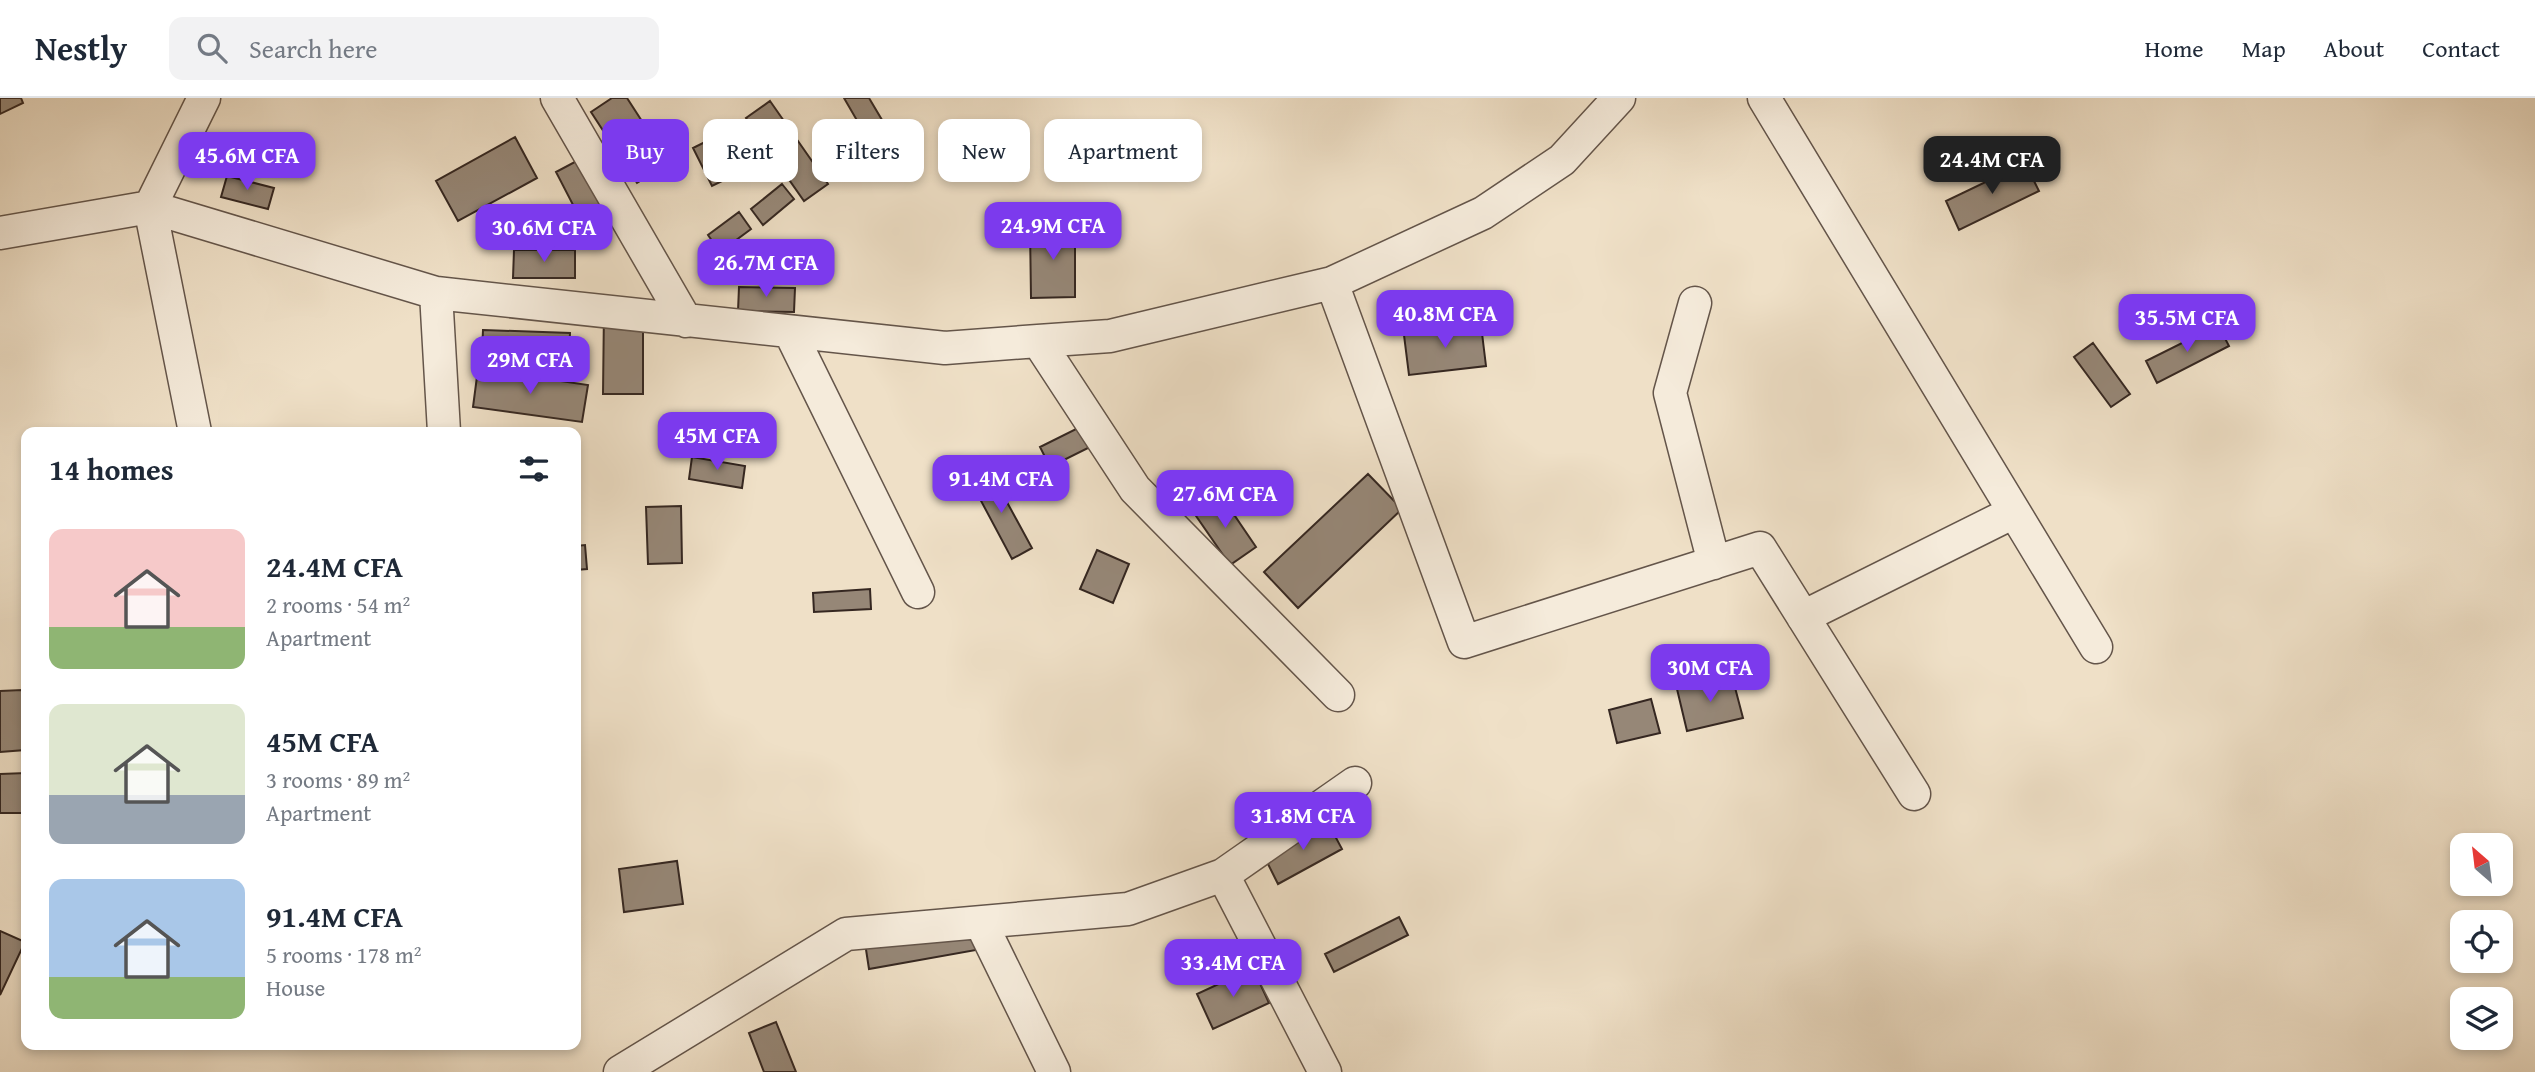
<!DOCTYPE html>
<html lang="en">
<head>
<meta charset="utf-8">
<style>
	:root { --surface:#fff; --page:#f2f2f3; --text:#1f2937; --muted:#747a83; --line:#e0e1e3; --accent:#7c3aed }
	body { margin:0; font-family:"Gentium Book Plus",serif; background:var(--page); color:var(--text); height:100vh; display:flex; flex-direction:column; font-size:26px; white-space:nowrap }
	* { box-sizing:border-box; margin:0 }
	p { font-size:23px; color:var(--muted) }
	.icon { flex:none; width:38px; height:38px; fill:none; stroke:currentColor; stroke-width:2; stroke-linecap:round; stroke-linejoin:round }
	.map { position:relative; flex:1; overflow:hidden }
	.sheet { position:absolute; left:21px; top:329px; width:560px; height:623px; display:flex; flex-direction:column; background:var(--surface); border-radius:14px; box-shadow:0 4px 10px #0003 }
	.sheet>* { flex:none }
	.top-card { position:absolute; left:602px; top:21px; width:665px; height:63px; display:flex; gap:14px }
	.needle { width:46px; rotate:332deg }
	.buttons { position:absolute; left:2450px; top:735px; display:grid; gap:14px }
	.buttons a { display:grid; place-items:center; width:63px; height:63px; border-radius:14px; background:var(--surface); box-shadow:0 4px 10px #0003; font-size:35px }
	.price { position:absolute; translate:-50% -60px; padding:0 16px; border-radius:14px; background:var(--accent); color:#fff; font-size:23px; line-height:46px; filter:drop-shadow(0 2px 4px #0008) }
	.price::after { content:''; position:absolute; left:50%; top:42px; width:21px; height:16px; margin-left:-10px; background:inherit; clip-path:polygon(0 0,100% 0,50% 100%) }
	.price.current { background:#222; color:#fff }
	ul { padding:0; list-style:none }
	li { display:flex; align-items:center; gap:21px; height:175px; padding:0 28px }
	li span { display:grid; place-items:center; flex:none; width:196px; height:140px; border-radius:14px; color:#555 }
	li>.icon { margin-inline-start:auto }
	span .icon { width:84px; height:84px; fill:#fffc; stroke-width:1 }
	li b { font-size:30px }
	h2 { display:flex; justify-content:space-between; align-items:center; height:84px; padding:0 28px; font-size:30px }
	.tag { padding:0 24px; border-radius:14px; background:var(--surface); box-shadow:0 4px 10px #0003; font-size:24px; line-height:63px }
	.tag.current { background:var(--accent); color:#fff }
	header { display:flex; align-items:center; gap:42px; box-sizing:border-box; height:98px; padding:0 35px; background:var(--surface); border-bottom:2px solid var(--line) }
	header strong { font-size:33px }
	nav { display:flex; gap:38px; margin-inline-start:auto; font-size:24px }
	.search { width:490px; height:63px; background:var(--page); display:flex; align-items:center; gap:18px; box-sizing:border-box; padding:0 24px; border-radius:14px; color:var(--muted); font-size:26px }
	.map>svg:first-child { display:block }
	.building { fill:#968777; stroke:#352721; stroke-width:2 }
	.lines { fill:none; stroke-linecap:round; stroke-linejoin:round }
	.street-casing { stroke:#64554a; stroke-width:35 }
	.street { stroke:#f5ebdb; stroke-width:32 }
</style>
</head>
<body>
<header>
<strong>Nestly</strong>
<div class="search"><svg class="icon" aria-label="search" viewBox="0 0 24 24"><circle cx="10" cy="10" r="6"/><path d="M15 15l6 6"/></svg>Search here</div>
<nav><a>Home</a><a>Map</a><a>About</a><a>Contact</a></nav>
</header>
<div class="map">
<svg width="2535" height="974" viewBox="0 0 2535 974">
	<rect width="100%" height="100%" fill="#efe0c7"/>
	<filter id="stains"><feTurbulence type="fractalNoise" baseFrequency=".00286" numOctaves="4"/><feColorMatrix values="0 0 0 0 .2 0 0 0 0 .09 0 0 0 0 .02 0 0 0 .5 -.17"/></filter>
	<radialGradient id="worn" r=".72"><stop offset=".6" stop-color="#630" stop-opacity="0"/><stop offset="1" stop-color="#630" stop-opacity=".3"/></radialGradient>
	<path class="building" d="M0,0H21L23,5L0,16Z
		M612,0H627L669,65L637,85L591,14Z
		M844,0H869L885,27L866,38Z
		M770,3L828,86L804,103L746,20Z
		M731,31L749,70L712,88L693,50Z
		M515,39L537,80L458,123L436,83Z
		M601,50L631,109L586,132L556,74Z
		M2025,65L2039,93L1959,132L1946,103Z
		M227,78L274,90L268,111L221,99Z
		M782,86L794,101L763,127L751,111Z
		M739,114L751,131L720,154L708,137Z
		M1075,129V199L1031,200L1030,130Z
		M514,152H575V180H513Z
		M739,189L795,190L794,214L738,213Z
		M604,211H643V296H603Z
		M1481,227L1486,268L1409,277L1404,237Z
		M2218,227L2229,248L2157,285L2146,263Z
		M483,232L570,235L569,259L482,256Z
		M2093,245L2130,296L2111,309L2074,259Z
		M478,271L588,287L582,324L473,309Z
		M1088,325L1098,345L1050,369L1040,349Z
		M692,359L745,368L742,390L689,381Z
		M990,373L1032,450L1012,461L971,384Z
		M1368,376L1402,411L1298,510L1264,474Z
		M1220,396L1256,449L1230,467L1194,415Z
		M681,408L682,465L648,466L646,409Z
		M585,447L587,471L576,472V448Z
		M1097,452L1129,466L1113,505L1080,491Z
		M870,491L871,511L814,514L813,495Z
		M1732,578L1743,620L1687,633L1677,591Z
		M22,592L25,652L0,654V593Z
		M1651,601L1660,635L1617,645L1609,612Z
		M26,675V715H0V676Z
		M1327,723L1342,751L1278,786L1264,758Z
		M677,763L683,806L624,814L619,771Z
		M1399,819L1408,837L1334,874L1325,856Z
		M972,826L976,852L869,871L865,845Z
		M0,833L25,844L0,897Z
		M1253,870L1269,905L1213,931L1197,896Z
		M776,924L796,974H764L749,935Z"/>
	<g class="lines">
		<g class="street-casing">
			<path id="street" d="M557,0L686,223
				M1764,0L2096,549
				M0,135L150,109L204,0
				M1332,185L1464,544L1760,450L1914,696
				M436,195L444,334
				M1695,205L1670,295L1714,465
				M790,234L918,494
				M1038,243L1135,391L1338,597
				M195,334L150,109L436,195L945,250L1038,243L1110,238L1332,185L1483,115L1562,62L1619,0
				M1803,519L2014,414
				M1223,777L1325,974
				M981,825L1054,974
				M620,974L846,836L1128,811L1223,777L1355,685"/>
		</g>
		<use href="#street" class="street"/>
	</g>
	<rect width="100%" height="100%" filter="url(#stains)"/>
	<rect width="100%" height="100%" fill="url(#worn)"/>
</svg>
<div class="buttons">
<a><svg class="needle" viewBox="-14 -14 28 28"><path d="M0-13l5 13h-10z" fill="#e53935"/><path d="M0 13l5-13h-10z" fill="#747a83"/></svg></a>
<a><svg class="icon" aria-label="locate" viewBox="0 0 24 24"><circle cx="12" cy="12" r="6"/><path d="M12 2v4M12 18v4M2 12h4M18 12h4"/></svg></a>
<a><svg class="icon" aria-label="layers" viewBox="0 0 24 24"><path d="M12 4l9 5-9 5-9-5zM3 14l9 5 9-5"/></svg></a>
</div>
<b class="price" style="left:247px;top:94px">45.6M CFA</b>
<b class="price current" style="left:1992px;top:98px">24.4M CFA</b>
<b class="price" style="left:1053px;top:164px">24.9M CFA</b>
<b class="price" style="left:544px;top:166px">30.6M CFA</b>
<b class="price" style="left:766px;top:201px">26.7M CFA</b>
<b class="price" style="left:1445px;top:252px">40.8M CFA</b>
<b class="price" style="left:2187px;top:256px">35.5M CFA</b>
<b class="price" style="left:530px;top:298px">29M CFA</b>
<b class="price" style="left:717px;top:374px">45M CFA</b>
<b class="price" style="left:1001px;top:417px">91.4M CFA</b>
<b class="price" style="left:1225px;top:432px">27.6M CFA</b>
<b class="price" style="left:1710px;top:606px">30M CFA</b>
<b class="price" style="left:1303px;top:754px">31.8M CFA</b>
<b class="price" style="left:1233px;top:901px">33.4M CFA</b>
<div class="top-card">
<a class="tag current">Buy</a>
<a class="tag">Rent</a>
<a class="tag">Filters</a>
<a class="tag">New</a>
<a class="tag">Apartment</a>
</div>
<section class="sheet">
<h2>14 homes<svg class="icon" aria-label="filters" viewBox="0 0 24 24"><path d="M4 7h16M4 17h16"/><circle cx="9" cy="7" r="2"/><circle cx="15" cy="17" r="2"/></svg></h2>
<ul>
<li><span style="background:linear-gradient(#f6c9c9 70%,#8fb573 0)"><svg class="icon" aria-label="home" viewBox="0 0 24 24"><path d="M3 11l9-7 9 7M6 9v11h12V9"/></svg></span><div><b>24.4M CFA</b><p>2 rooms · 54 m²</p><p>Apartment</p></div></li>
<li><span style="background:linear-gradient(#dfe7d0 65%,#9aa5b1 0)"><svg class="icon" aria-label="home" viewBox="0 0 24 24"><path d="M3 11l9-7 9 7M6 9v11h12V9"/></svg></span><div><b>45M CFA</b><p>3 rooms · 89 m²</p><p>Apartment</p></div></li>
<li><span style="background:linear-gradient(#a9c7e8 70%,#8fb573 0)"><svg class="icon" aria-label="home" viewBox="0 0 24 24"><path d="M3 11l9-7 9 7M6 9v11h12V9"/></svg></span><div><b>91.4M CFA</b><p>5 rooms · 178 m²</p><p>House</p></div></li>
</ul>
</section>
</div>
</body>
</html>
